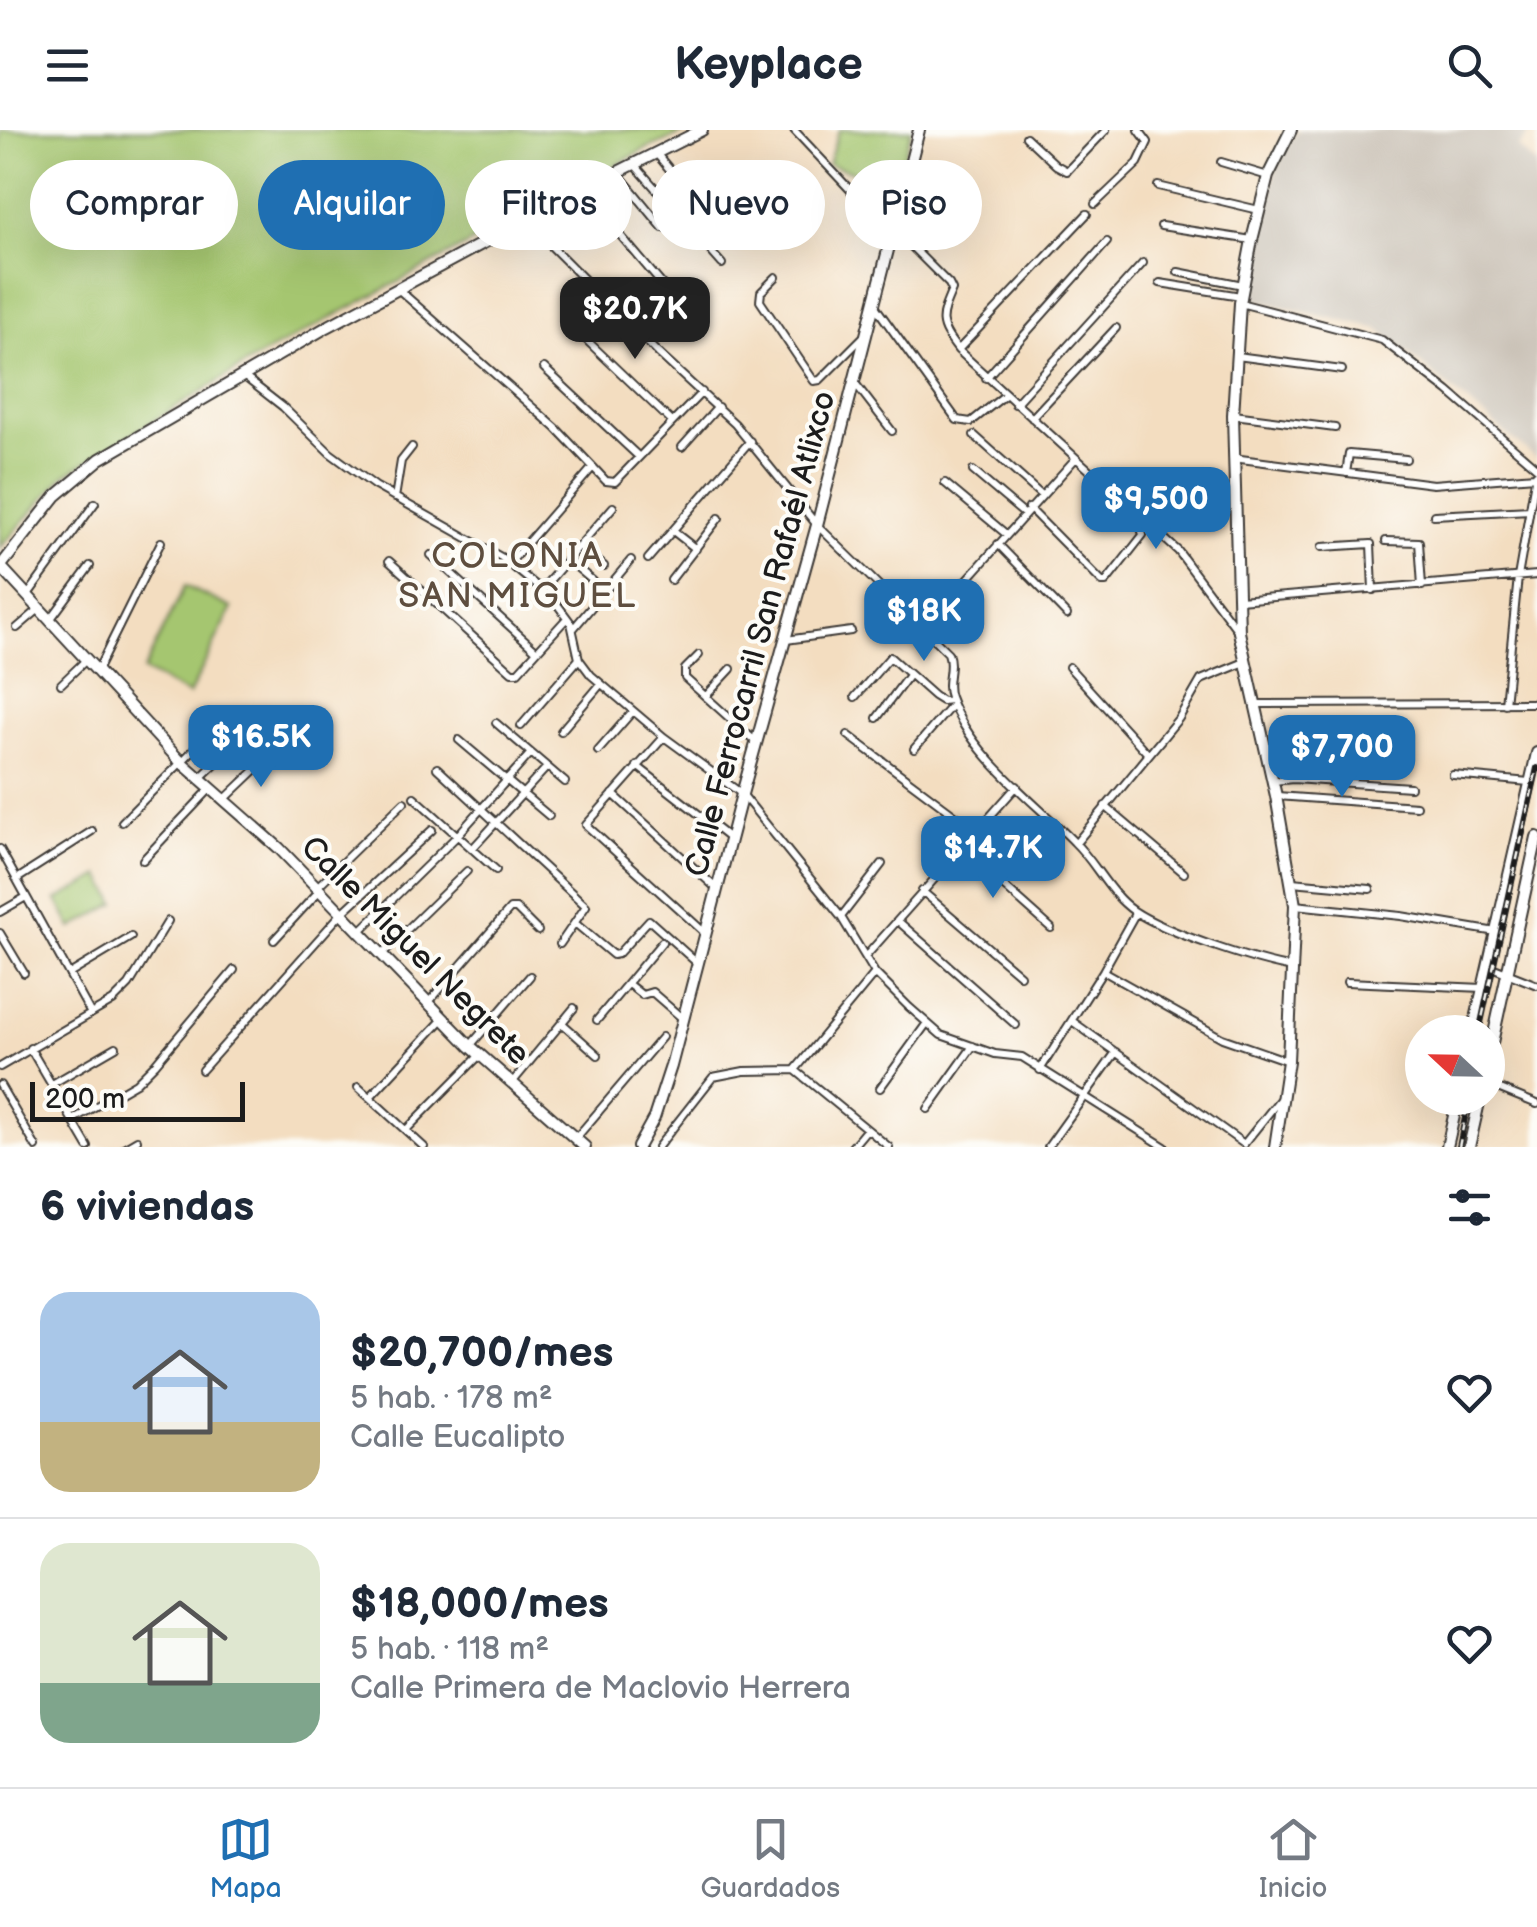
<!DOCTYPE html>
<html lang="es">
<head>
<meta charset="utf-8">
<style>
	:root { --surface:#fff; --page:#f2f2f3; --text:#1f2937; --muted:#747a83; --line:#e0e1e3; --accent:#1f6fb2 }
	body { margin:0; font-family:"Balsamiq Sans",sans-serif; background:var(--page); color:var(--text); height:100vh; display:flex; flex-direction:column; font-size:38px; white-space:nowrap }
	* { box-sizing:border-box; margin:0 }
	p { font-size:32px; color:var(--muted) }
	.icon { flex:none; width:55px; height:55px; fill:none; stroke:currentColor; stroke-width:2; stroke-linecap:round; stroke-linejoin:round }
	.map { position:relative; height:1017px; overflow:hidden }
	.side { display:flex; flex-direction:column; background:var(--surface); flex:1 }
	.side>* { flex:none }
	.top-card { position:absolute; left:30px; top:30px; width:1000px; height:90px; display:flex; gap:20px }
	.needle { width:65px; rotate:292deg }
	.tools { position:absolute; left:1405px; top:885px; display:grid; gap:20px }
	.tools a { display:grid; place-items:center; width:100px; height:100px; border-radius:50%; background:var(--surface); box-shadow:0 10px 40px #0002; font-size:50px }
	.scale { position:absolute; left:30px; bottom:25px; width:215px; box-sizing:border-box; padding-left:10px; border:5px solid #1c1c1c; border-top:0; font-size:28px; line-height:35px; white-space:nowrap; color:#1c1c1c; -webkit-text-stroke:8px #fdfcf7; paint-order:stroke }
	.price { position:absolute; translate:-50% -85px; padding:0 22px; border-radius:20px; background:var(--accent); color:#fff; font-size:32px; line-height:65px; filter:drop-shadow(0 2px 5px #0008) }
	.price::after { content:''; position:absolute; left:50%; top:60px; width:30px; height:22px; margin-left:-15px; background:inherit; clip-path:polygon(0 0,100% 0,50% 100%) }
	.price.active { background:#222; color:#fff }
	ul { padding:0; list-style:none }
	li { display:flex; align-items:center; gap:30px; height:250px; padding:0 40px }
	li+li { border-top:2px solid var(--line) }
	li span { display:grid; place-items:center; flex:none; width:280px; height:200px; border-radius:30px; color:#555 }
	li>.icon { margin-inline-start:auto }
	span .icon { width:120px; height:120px; fill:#fffc; stroke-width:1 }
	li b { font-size:42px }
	h2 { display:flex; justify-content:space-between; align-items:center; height:120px; padding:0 40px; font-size:42px }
	.chip { padding:0 35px; border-radius:45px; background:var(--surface); box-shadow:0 10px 40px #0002; font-size:35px; line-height:90px }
	.chip.active { background:var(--accent); color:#fff }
	header { display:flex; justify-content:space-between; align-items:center; height:130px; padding:0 40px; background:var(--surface); font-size:45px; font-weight:800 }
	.dock { display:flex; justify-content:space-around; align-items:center; height:140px; border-top:2px solid var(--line); background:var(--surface); font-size:28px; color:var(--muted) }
	.dock a { display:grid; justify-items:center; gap:5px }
	.dock .active { color:var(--accent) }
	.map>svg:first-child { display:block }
	.industrial { fill:#cbc3b8 }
	.green { fill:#a5c66f; stroke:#607146; stroke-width:2.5 }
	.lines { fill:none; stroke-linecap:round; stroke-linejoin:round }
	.street-casing { stroke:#3c3935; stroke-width:10 }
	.secondary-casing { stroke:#3c3935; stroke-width:14 }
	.street { stroke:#fff; stroke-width:6 }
	.secondary { stroke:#fff; stroke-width:10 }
	.rail-casing { stroke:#1c1c1c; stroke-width:6 }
	.rail { stroke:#fdfcf7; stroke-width:2.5; stroke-dasharray:8; stroke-linecap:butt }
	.labels { text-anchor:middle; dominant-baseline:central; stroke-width:8; stroke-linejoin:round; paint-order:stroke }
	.street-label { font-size:32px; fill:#1c1c1c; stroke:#fdfcf7 }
	.neighbourhood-label { font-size:35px; letter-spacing:2.5px; fill:#5e4e3f; stroke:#fdfcf7 }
</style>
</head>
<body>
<header><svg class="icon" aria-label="menu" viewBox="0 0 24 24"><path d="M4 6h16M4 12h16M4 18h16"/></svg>Keyplace<svg class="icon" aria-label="search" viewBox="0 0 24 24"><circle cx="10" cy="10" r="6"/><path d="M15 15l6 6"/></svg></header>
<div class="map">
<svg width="1537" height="1017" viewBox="0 0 1537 1017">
	<rect width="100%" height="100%" fill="#fdfcf7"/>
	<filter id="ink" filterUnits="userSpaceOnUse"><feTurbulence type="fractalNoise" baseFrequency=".01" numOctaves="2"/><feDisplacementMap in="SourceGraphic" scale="20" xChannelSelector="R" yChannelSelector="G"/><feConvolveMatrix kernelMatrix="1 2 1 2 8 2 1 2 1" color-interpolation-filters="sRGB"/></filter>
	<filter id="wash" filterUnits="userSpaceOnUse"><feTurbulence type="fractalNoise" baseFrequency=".0048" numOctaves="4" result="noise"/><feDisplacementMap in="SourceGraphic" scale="40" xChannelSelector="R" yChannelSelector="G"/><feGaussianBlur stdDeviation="2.25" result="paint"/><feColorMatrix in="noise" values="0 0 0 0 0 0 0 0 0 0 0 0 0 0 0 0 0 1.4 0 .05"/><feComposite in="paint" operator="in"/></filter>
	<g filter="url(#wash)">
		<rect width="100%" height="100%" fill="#f3ddc0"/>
		<path class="industrial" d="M1299,0H1532L1518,18L1537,35V329L1378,199L1250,169L1274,45L1291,9Z"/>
		<path class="green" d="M0,0H691L646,19L260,226L65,345L0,418Z
			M839,0H912L895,55L828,34Z
			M185,456L232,478L189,565L143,541Z
			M101,746L116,773L72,798L57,770Z"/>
	</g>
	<g filter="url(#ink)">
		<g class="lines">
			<g class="street-casing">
				<path id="street" d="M794,0L886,98L905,110L949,154L952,160C939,190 938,194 958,220L1178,421L1238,501
					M1026,7L1056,35L1067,41L1106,0
					M656,23L708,86
					M1221,32L1268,46
					M634,34L722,134
					M617,42L663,98
					M1158,56L1259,80
					M582,60L688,185
					M1095,74L1138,33L1148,12L1139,0
					M526,91L658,223L735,294L817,395L948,523C954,538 944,552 950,567C971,626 1032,669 1074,712C1096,733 1109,764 1134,781C1167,803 1254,831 1293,838
					M1161,96L1252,110
					M1178,142L1243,155
					M776,147L761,162L760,171L814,251L820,250L862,208
					M1160,153L1241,166
					M398,159L556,298L593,337
					M1240,173L1382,210L1448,261L1537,338
					M875,176L957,290L971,292L1005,265
					M575,199L671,291
					M958,220L1087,84
					M1237,226L1342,240
					M544,238L638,326
					M242,245L283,277L330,323L375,356L501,427L554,470L571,493L579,529L591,545L664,607L742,664L841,787L875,843L909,877L941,905L995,924L1022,927L1165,1017
					M986,248L1107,112
					M855,253L892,301
					M1015,274L1143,133
					M1234,285L1335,298
					M1032,288L1116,198
					M974,305L1041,365
					M682,317L718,277
					M1233,328L1433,354L1535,346
					M973,341L1024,384
					M1346,343L1349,324L1406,329
					M945,353L1006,404
					M395,368L401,331L412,317
					M1029,378L1102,452H1106L1143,405L1141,398L1128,386
					M1434,385L1530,380
					M673,401L696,419
					M1386,411L1419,412L1422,456
					M998,414L1067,485
					M580,416L604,436
					M1322,417L1371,414L1373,460
					M431,425L537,521L567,488
					M648,429L750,311
					M568,430L593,451
					M389,431L512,542H518L537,521
					M509,434L593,337L606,351L615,352L702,262
					M671,450L719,388
					M542,459L613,377
					M27,466L95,373
					M1239,470L1537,445
					M50,490L90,436
					M17,498L38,480
					M924,498L1076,328
					M573,499L631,430
					M786,510L851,501
					M699,525L685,539V548L756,612
					M1069,537L1148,624
					M97,541L161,412
					M61,554L86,530
					M706,566L731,539
					M855,567L890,527L934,566L942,571L950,570
					M1257,574L1537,573
					M1505,574L1518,447L1536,344
					M877,588L909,545
					M496,593L565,652
					M521,596L579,529
					M561,601L600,555
					M848,605L975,700
					M664,607L586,695L705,803
					M459,610L549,686
					M914,619L952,575
					M598,621L633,581
					M637,636L729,708
					M437,638L586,776L560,814
					M1453,645L1529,652
					M200,648L235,615
					M1273,651L1293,649L1410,657
					M613,664L716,758
					M1277,666L1416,676
					M414,667L496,740
					M224,670L273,623
					M1105,676L1184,743
					M122,692L221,592
					M1076,713L1179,588L1201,550L1245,532
					M960,717L1051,798
					M0,719L90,882
					M472,719L547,637
					M143,730L210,659
					M17,749L92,701
					M1292,752L1370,759
					M317,757L404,672
					M922,761L1020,845
					M1295,775L1401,786L1496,802
					M0,782L26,767
					M841,787L882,734
					M898,791L1016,895
					M576,794L613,825L618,824L649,790L697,833
					M360,801L457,706L531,623
					M0,803L24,843
					M274,810L320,760
					M382,824L467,741
					M866,826L1017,656
					M1489,836L1537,855
					M1103,841L1222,908L1288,931
					M71,843L131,807
					M1347,852L1483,858
					M628,854L642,865L652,862L683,889
					M428,873L510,779H516L538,801
					M597,890L662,812
					M1072,891L1244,1014
					M562,893L598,925
					M470,916L530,846
					M30,918L88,1017
					M0,937L113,871L129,855L168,791
					M202,940L340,785L432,700
					M795,940L875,843
					M1040,940L1103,841L1136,782
					M52,954L116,917
					M511,954L574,878
					M1488,954L1537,974
					M0,955L36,1017
					M358,957L424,1017
					M880,958L927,893
					M370,967L443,889
					M928,979L973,916
					M72,990L136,953L155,934L234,840
					M406,1000L480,925
					M576,1008L662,907
					M1244,1014L1280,969
					M125,1017L137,1010
					M658,1017L713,947L744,941L795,940L889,1017
					M852,1017L867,999
					M1048,1017L1116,922"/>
			</g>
			<g class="secondary-casing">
				<path id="secondary" d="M0,437L56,366L100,329L327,197L582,60L702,0
					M1,437L180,631L279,718L470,916L585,1017
					M1473,902L1537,623
					M1488,931L1537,707
					M638,1017L654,988L671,936L742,664L817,395L919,0
					M1275,1017L1288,931L1295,775L1276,666L1239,502L1233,285L1240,173L1252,110L1268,46L1291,0
					M1447,1017L1458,968
					M1469,1017L1480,968"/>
			</g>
			<use href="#street" class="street"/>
			<use href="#secondary" class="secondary"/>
			<g class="rail-casing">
				<path id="rail" d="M1479,902L1537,638
					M1459,1017L1469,968"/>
			</g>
			<use href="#rail" class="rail"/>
		</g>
	</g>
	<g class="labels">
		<g class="street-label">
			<text transform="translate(761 504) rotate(-75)">Calle Ferrocarril San Rafaél Atlixco</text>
			<text transform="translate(415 821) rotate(45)">Calle Miguel Negrete</text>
		</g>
		<g class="neighbourhood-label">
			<text x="518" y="426">COLONIA<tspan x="518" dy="40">SAN MIGUEL</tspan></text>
		</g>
	</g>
</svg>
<div class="tools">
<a><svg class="needle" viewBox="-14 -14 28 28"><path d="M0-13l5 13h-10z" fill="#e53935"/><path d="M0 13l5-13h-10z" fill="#747a83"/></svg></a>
</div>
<div class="scale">200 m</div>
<b class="price active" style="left:635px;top:232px">$20.7K</b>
<b class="price" style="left:1156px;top:422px">$9,500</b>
<b class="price" style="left:924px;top:534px">$18K</b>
<b class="price" style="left:261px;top:660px">$16.5K</b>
<b class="price" style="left:1342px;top:670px">$7,700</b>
<b class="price" style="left:993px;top:771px">$14.7K</b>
<div class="top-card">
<a class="chip">Comprar</a>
<a class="chip active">Alquilar</a>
<a class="chip">Filtros</a>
<a class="chip">Nuevo</a>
<a class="chip">Piso</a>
</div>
</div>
<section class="side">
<h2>6 viviendas<svg class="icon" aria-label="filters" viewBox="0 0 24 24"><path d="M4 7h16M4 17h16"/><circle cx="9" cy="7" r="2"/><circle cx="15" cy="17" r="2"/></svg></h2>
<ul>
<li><span style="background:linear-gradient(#a9c7e8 65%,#c2b280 0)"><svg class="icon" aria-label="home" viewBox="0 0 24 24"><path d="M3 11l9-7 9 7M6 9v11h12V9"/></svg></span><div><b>$20,700/mes</b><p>5 hab. · 178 m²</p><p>Calle Eucalipto</p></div><svg class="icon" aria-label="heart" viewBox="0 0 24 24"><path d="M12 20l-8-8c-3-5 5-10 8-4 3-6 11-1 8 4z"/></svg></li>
<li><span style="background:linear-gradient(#dfe7d0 70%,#7fa58c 0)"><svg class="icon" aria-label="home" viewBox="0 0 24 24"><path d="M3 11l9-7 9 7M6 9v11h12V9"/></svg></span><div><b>$18,000/mes</b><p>5 hab. · 118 m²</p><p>Calle Primera de Maclovio Herrera</p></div><svg class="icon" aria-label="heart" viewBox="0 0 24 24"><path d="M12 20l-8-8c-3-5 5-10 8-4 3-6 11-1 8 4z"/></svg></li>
</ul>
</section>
<nav class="dock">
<a class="active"><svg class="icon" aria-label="map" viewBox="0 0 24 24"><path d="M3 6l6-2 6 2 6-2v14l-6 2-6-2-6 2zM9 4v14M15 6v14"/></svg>Mapa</a>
<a><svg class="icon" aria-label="saved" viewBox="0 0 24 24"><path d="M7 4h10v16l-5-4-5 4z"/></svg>Guardados</a>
<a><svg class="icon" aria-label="home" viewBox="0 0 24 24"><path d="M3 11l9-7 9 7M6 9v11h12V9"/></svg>Inicio</a>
</nav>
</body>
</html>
